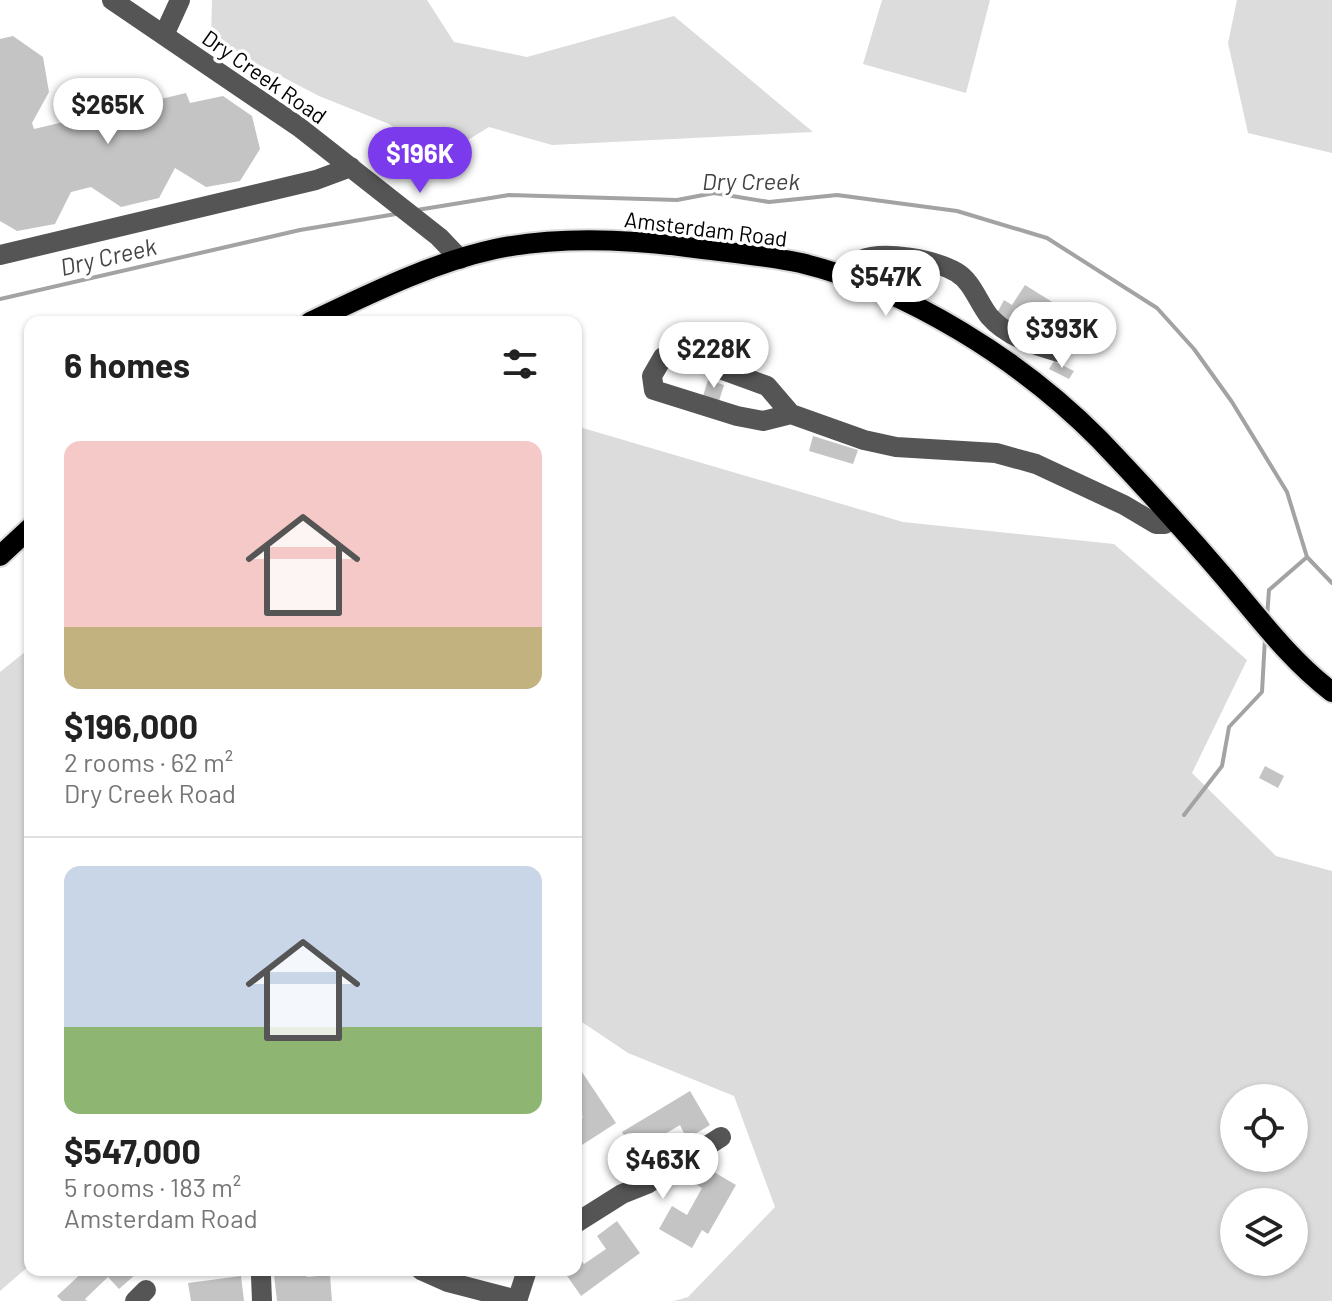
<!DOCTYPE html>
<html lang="en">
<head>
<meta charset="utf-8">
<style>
	:root { --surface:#fff; --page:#f2f2f2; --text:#222; --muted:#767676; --line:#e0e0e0; --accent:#7c3aed }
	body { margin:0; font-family:Barlow,sans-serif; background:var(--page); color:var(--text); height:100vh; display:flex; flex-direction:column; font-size:30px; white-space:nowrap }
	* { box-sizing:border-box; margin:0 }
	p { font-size:26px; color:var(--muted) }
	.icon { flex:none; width:44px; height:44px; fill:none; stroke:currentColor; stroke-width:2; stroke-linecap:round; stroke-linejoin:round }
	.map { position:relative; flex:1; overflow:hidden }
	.panel { position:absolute; left:24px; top:316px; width:558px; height:960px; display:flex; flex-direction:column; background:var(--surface); border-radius:16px; box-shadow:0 2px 6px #0004 }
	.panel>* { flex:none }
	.buttons { position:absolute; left:1220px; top:1084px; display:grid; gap:16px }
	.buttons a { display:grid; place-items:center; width:88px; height:88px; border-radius:50%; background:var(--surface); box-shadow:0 2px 6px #0004; font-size:40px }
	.price { position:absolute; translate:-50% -68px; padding:0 18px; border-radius:28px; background:#fff; color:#222; font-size:26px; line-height:52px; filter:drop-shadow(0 2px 4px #0008) }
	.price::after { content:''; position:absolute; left:50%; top:48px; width:24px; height:18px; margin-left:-12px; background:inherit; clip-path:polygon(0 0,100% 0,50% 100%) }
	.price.active { background:var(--accent); color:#fff }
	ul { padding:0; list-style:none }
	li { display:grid; align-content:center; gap:16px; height:424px; padding:0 40px }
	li+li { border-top:2px solid var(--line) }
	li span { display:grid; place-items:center; height:248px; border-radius:16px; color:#555 }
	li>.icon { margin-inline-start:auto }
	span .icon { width:144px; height:144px; fill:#fffc; stroke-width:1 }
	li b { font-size:34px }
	h2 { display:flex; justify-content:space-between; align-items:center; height:96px; padding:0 40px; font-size:34px }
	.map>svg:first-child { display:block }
	.green { fill:#dcdcdc; fill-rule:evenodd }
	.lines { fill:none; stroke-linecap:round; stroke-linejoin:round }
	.stream { stroke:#a3a3a3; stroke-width:4 }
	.building { fill:#c4c4c4 }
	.major-casing { stroke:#dbdbdb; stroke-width:24 }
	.minor { stroke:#555; stroke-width:20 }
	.major { stroke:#000; stroke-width:20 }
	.labels { text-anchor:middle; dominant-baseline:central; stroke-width:7; stroke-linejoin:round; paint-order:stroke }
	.street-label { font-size:22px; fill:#000; stroke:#fff }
	.water-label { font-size:24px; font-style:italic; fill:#444; stroke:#fff }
</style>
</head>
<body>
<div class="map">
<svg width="1332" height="1301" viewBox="0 0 1332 1301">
	<rect width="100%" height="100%" fill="#fff"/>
	<path class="green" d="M212,0H427L454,42L527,57L674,16L813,132L552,145L489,127L435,160L389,124L319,96L211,40Z
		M882,0H990L966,93L863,64Z
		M1237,0H1332V153L1248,133L1228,43Z
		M576,426L903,522L1114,544L1247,660L1192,773L1276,856L1332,871V1301H674L688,1297L775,1207L734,1096L628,1053L576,1018ZM1234,1098H1294V1158H1234ZM1234,1202H1294V1262H1234Z
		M30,648V1265L0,1291V672Z"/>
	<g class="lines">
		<path class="stream" d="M417,210L509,195L677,200L714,193L769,202L837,195L957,211L1047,238L1157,308L1194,349L1232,402L1287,492L1307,557L1332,583
			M0,299L300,230L396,214
			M1267,617L1269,590L1307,557
			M1184,815L1222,766L1229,727L1262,692L1265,638"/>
	</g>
	<path class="building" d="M13,36L43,57L49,92L32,123L34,129L186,93L190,103L223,96L252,116L260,149L240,181L206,187L175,168L159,198L121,207L91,187L71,192L55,224L17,231L0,221V39Z
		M1025,285L1054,303L1033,337L996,315L1004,300L1012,305Z
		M1054,361L1074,371L1069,379L1049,369Z
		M708,380L724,385L719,401L703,396Z
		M813,436L858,450L853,464L809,451Z
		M1265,766L1284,776L1278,788L1259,778Z
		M576,1063L616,1123L582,1145L576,1135V1121L583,1117L576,1106Z
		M690,1091L710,1125L687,1139L680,1125L655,1140L663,1153L648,1162L643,1153L637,1157L622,1132Z
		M702,1165L736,1185L708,1234L702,1230L692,1248L659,1229L672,1206L687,1215L702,1188L692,1182Z
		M617,1221L640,1253L581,1296L563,1270H576V1253L584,1264L606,1249L597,1236Z
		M85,1270H132L136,1274L119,1289L108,1277L85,1299L87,1301H62L57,1296Z
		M305,1271L307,1277L330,1275L332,1301H277L274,1275Z
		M241,1276L244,1301H191L188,1283Z"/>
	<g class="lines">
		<g class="major-casing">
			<path id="major" d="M310,322C369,294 431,263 495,249C558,236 624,239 687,247C725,252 763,255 801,263C908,289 1022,361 1099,439C1142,484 1184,530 1225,578C1259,618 1290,660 1332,692
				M0,556L30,528"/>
		</g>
		<path class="minor" d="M112,0L299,127L439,237L460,259
			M164,35L180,0
			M0,255L316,180L351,167
			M844,277C849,271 854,263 861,260C884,250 935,260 956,272C972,281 978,302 989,316C1006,336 1034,345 1059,352L1072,331
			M791,414L763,421L737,416L654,390L652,376L663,357L679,354L767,386L791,414L864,440L896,447L996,453L1036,464L1124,505L1156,524H1165L1172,518
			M576,1223L622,1194L647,1184L721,1137
			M421,1270L448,1282L517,1300
			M261,1276L262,1301
			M135,1301L146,1290
			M517,1301L527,1270"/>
		<use href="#major" class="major"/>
	</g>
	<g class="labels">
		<g class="street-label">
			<text transform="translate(265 76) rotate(35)">Dry Creek Road</text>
			<text transform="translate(706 228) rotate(7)">Amsterdam Road</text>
		</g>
		<g class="water-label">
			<text x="751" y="180">Dry Creek</text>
			<text transform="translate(108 256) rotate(-13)">Dry Creek</text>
		</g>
	</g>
</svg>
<div class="buttons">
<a><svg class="icon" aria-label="locate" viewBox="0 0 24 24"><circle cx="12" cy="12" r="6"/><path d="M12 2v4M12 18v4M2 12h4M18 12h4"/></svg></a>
<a><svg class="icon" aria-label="layers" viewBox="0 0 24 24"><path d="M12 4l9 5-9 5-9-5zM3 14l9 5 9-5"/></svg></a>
</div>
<b class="price" style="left:108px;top:146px">$265K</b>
<b class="price active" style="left:420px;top:195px">$196K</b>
<b class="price" style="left:886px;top:318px">$547K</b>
<b class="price" style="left:1062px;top:370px">$393K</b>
<b class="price" style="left:714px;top:390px">$228K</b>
<b class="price" style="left:663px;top:1201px">$463K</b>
<section class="panel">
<h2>6 homes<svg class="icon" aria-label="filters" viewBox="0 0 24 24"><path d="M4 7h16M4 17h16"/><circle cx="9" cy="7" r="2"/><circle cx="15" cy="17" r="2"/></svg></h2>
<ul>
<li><span style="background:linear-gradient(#f6c9c9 75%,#c2b280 0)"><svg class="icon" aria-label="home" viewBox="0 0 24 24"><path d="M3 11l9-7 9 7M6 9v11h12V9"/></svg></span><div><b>$196,000</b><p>2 rooms · 62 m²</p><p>Dry Creek Road</p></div></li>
<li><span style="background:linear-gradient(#c9d6e8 65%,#8fb573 0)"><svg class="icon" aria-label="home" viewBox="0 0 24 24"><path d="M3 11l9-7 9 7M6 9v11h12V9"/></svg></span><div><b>$547,000</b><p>5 rooms · 183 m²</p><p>Amsterdam Road</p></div></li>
</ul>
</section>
</div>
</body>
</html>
